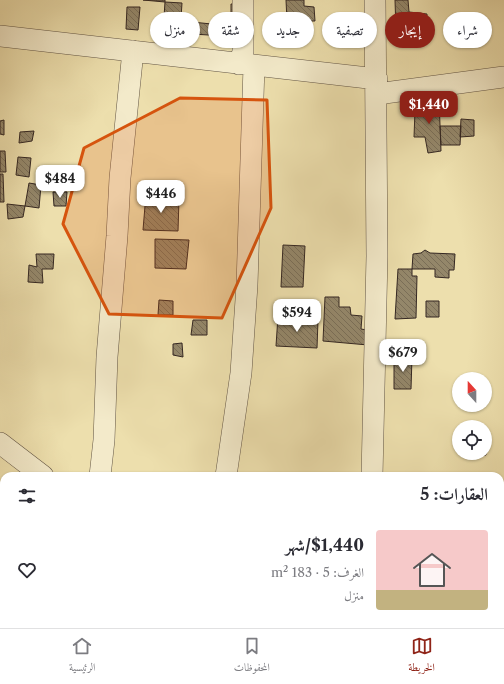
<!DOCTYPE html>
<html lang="ar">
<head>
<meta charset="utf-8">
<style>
	:root { --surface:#fff; --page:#f2f2f3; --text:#2b2b33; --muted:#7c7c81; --line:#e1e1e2; --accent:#8f2418 }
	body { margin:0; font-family:"Libre Caslon Text",Amiri,serif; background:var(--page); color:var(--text); direction:rtl; height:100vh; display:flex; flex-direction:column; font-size:15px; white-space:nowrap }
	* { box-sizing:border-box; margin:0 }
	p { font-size:13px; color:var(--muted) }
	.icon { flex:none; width:22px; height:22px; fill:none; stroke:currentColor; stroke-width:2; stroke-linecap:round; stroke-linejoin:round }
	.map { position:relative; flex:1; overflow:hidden; direction:ltr }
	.drawer { position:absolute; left:0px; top:472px; width:504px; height:156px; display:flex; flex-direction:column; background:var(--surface); border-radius:12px 12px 0 0; box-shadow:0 1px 3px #0004; direction:rtl }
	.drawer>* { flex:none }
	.banner { position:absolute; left:12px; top:12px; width:480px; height:36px; direction:rtl; display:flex; gap:8px }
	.needle { width:26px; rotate:339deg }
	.controls { position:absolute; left:452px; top:372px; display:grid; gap:8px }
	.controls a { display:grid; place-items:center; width:40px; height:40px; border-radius:50%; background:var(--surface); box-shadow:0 1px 3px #0004; font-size:20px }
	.price { position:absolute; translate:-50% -34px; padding:0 9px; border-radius:8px; background:#fff; color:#222; font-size:13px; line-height:26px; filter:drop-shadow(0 1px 2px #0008) }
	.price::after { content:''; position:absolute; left:50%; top:24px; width:12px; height:9px; margin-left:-6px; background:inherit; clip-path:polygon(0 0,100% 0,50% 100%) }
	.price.on { background:var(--accent); color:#fff }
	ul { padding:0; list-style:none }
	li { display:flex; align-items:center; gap:12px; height:100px; padding:0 16px }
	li+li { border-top:1px solid var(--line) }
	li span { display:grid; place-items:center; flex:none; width:112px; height:80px; border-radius:4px; color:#555 }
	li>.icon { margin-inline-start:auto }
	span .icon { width:48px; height:48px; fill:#fffc; stroke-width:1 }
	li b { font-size:17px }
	h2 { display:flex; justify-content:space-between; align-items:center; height:48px; padding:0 16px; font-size:17px }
	.chip { padding:0 14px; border-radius:18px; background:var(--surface); box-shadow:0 1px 3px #0004; font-size:14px; line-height:36px }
	.chip.on { background:var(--accent); color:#fff }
	.menu { display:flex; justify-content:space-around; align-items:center; height:56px; border-top:1px solid var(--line); background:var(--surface); font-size:11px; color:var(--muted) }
	.menu a { display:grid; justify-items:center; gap:2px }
	.menu .on { color:var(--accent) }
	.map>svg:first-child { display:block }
	.building { fill:url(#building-back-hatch); stroke:#342722 }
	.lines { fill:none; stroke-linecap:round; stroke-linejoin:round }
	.minor-casing { stroke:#625545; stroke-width:22 }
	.tertiary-casing { stroke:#625545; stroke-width:24 }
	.minor { stroke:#f3eaca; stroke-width:21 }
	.tertiary { stroke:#f3eaca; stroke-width:22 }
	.marked { fill:#d6540e; fill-opacity:0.2; stroke:#d6540e; stroke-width:3; stroke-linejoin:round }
</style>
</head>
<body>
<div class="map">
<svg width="504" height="628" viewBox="0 0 504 628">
	<defs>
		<pattern id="building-back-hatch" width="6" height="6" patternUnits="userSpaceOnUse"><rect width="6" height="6" fill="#94876a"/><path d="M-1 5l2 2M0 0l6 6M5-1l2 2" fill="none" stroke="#7a6e57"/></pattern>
	</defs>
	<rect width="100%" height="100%" fill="#eddfad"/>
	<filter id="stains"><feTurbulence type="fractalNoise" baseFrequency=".005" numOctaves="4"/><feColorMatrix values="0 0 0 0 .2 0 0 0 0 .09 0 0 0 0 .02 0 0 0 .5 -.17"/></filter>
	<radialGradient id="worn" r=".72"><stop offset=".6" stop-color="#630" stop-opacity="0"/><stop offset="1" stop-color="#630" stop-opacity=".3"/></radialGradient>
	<path class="building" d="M143,0H165V2Z
		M286,0H304V6L314,7L315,21H304L305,42H288Z
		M395,0H408L409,12L427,14L426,30L396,31Z
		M165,2L182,3L180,33L163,32Z
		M231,4H241L242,37L192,34V22L231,26Z
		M127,7H140L138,30L126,29Z
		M439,99L441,151L428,153L425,137H414L415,111L425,110V101Z
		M461,119L474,120V136L460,137Z
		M4,120V135L0,134V121Z
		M440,126H461L460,145H441Z
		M34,131L32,141L19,143L20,132Z
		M0,151H5L6,172H0Z
		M18,157L31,158L29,177L16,175Z
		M0,174H3L4,202H0Z
		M29,183L41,185L39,208L25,206Z
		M53,192H67L66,206H54Z
		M146,194L179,199L178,231L143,230Z
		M7,204L25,206L23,217L8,219Z
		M155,239L189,240L186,269L155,268Z
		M283,245L305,246L303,287H281Z
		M425,250L430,253L455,254L454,270H449V278L435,277V269H412L413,254L421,253Z
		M36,254H54L53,269H42L43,283L28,282L29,265L37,267Z
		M398,269H412V276H417L416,318L395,319Z
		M325,297H339V307H350L351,315L362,316L361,329L367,330L368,345L323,341Z
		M159,300L173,301V315H158Z
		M426,301H439V317H426Z
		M278,316L318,320L317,348L276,346Z
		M193,320H207V335H191Z
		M182,343L183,357L173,355V344Z
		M394,357H412L411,389H394Z
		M485,447L486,455L464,457V453H485Z
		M500,608H503V628H455V624H500Z"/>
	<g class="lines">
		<g class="minor-casing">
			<path id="minor" d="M0,36L377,79
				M239,64L243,52V0
				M377,94L504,77
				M0,443L43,476
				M100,476L104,440L107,357L117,236L120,178L133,51
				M226,476L241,373L247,285L254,66
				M372,476L377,256L375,0
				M0,513L4,511
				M370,628V624"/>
		</g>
		<g class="tertiary-casing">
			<path id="tertiary" d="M238,624L244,628
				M182,628L184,624"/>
		</g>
		<use href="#minor" class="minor"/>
		<use href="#tertiary" class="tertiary"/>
	</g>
	<path class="marked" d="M180,98L267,100L271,208L222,318L109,314L63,224L84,148Z"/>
	<rect width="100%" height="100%" filter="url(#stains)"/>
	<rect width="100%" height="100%" fill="url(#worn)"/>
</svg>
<div class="controls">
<a><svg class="needle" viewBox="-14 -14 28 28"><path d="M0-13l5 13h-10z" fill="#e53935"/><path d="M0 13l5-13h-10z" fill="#7c7c81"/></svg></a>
<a><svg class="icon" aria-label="locate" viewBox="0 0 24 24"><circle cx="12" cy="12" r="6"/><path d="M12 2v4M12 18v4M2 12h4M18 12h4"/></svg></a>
</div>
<b class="price on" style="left:429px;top:125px">$1,440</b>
<b class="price" style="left:60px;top:199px">$484</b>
<b class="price" style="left:161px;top:214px">$446</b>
<b class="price" style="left:297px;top:333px">$594</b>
<b class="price" style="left:403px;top:373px">$679</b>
<div class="banner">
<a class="chip">شراء</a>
<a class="chip on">إيجار</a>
<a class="chip">تصفية</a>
<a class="chip">جديد</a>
<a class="chip">شقة</a>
<a class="chip">منزل</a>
</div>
<section class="drawer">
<h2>العقارات: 5<svg class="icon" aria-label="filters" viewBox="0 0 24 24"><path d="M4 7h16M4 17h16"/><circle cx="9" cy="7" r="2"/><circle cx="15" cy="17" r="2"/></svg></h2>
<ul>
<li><span style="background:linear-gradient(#f6c9c9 75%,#c2b280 0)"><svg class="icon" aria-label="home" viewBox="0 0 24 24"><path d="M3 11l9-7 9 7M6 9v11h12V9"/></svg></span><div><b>$1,440/شهر</b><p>الغرف: 5 · 183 m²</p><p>منزل</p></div><svg class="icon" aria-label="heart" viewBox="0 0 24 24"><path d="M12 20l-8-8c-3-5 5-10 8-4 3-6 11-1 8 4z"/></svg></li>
</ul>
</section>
</div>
<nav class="menu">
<a class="on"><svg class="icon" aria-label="map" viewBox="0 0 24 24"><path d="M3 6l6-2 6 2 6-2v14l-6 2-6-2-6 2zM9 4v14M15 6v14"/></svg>الخريطة</a>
<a><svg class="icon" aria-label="saved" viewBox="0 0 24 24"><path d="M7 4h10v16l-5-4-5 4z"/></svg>المحفوظات</a>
<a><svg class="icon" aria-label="home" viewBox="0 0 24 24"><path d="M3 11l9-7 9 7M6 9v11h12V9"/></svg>الرئيسية</a>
</nav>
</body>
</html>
